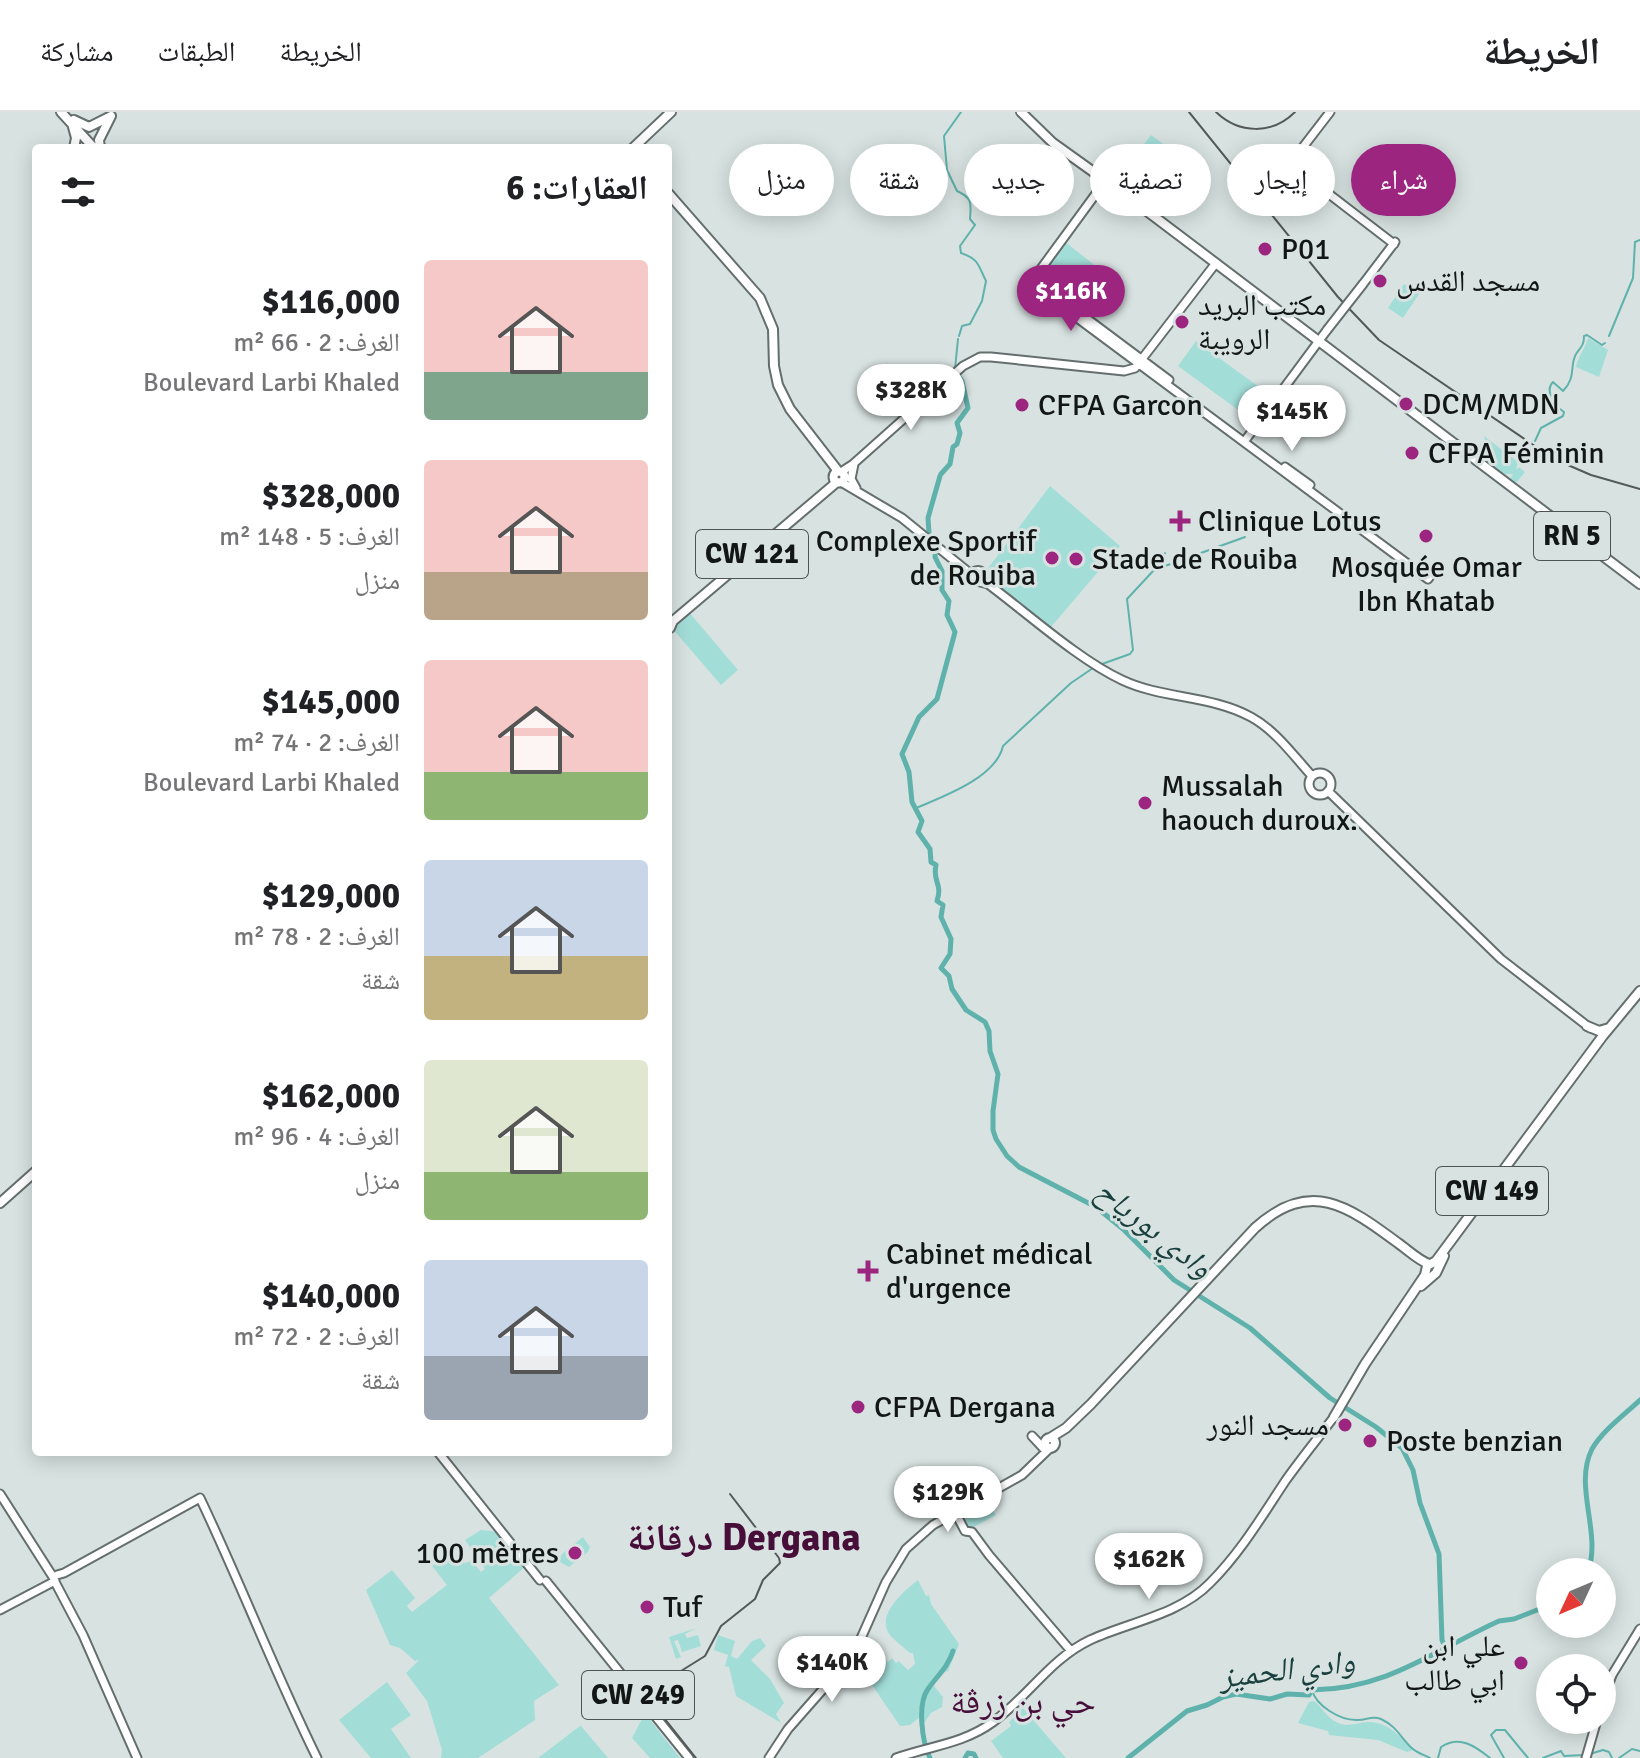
<!DOCTYPE html>
<html lang="ar">
<head>
<meta charset="utf-8">
<style>
	:root { --surface:#fff; --page:#f2f2f2; --text:#202124; --muted:#757577; --line:#e0e0e0; --accent:#9c2580 }
	body { margin:0; font-family:Signika,"Noto Naskh Arabic",sans-serif; background:var(--page); color:var(--text); direction:rtl; height:100vh; display:flex; flex-direction:column; font-size:30px; white-space:nowrap }
	* { box-sizing:border-box; margin:0 }
	p { font-size:26px; color:var(--muted) }
	.icon { flex:none; width:44px; height:44px; fill:none; stroke:currentColor; stroke-width:2; stroke-linecap:round; stroke-linejoin:round }
	.map { position:relative; flex:1; overflow:hidden; direction:ltr }
	.sheet { position:absolute; left:32px; top:32px; width:640px; height:1312px; display:flex; flex-direction:column; background:var(--surface); border-radius:8px; box-shadow:0 4px 20px #0003; direction:rtl }
	.sheet>* { flex:none }
	.hud { position:absolute; left:696px; top:32px; width:760px; height:72px; direction:rtl; display:flex; gap:16px }
	.needle { width:52px; rotate:226deg }
	.controls { position:absolute; left:1536px; top:1446px; display:grid; gap:16px }
	.controls a { display:grid; place-items:center; width:80px; height:80px; border-radius:50%; background:var(--surface); box-shadow:0 4px 20px #0003; font-size:40px }
	.price { position:absolute; translate:-50% -68px; padding:0 18px; border-radius:28px; background:#fff; color:#222; font-size:26px; line-height:52px; filter:drop-shadow(0 2px 4px #0008) }
	.price::after { content:''; position:absolute; left:50%; top:48px; width:24px; height:18px; margin-left:-12px; background:inherit; clip-path:polygon(0 0,100% 0,50% 100%) }
	.price.active { background:var(--accent); color:#fff }
	ul { padding:0; list-style:none }
	li { display:flex; align-items:center; gap:24px; height:200px; padding:0 24px }
	li span { display:grid; place-items:center; flex:none; width:224px; height:160px; border-radius:8px; color:#555 }
	li>.icon { margin-inline-start:auto }
	span .icon { width:96px; height:96px; fill:#fffc; stroke-width:1 }
	li b { font-size:34px }
	h2 { display:flex; justify-content:space-between; align-items:center; height:96px; padding:0 24px; font-size:34px }
	.chip { padding:0 28px; border-radius:36px; background:var(--surface); box-shadow:0 4px 20px #0003; font-size:28px; line-height:72px }
	.chip.active { background:var(--accent); color:#fff }
	header { display:flex; align-items:center; gap:48px; box-sizing:border-box; height:112px; padding:0 40px; background:var(--surface); border-bottom:2px solid var(--line) }
	header strong { font-size:38px }
	nav { display:flex; gap:44px; margin-inline-start:auto; font-size:28px }
	.map>svg:first-child { display:block }
	.green { fill:#a3ddd8 }
	.lines { fill:none; stroke-linecap:round; stroke-linejoin:round }
	.stream { stroke:#5fb2ac; stroke-width:2 }
	.river { stroke:#5fb2ac; stroke-width:5 }
	.major-casing { stroke:#646e6d; stroke-width:11 }
	.highway-casing { stroke:#646e6d; stroke-width:12 }
	.major { stroke:#fff; stroke-width:7 }
	.highway { stroke:#fff; stroke-width:8 }
	.tram { stroke:#535958; stroke-width:2 }
	.rail { stroke:#535958; stroke-width:2 }
	.major-bridge-casing { stroke:#646e6d; stroke-width:11; stroke-linecap:butt }
	.major-bridge { stroke:#fff; stroke-width:7 }
	.poi-dot { fill:#9c2580; stroke:#d8e3e1; stroke-width:3 }
	.labels { text-anchor:middle; dominant-baseline:central; stroke-width:6; stroke-linejoin:round; paint-order:stroke }
	.shield { fill:#d8e3e1; stroke:#4d5452; stroke-width:2 }
	.shield-label { font-size:28px; font-weight:bold; fill:#121615 }
	.poi-label { font-size:30px; fill:#121615; stroke:#d8e3e1; text-anchor:start }
	.water-label { font-size:32px; font-style:italic; fill:#19403e; stroke:#d8e3e1 }
	.quarter-label { font-size:34px; fill:#470e39; stroke:#d8e3e1 }
	.district-label { font-size:38px; font-weight:bold; fill:#470e39; stroke:#d8e3e1 }
</style>
</head>
<body>
<header>
<strong>الخريطة</strong>
<nav><a>الخريطة</a><a>الطبقات</a><a>مشاركة</a></nav>
</header>
<div class="map">
<svg width="1640" height="1646" viewBox="0 0 1640 1646">
	<rect width="100%" height="100%" fill="#d8e3e1"/>
	<path class="green" d="M1151,23L1166,34L1130,82L1115,71Z
		M1064,129L1097,155L1083,174L1075,175L1045,154Z
		M1404,172L1419,182L1403,206L1388,196Z
		M1588,226L1608,238L1599,265L1576,255C1578,244 1585,237 1588,226Z
		M1196,229L1274,286L1256,311L1178,254Z
		M1484,324L1518,350L1516,358L1519,355L1525,360L1516,371L1510,367L1513,362H1503L1478,342L1477,335L1485,328Z
		M1050,374L1120,434L1051,515L988,469L986,459Z
		M688,499L738,558L721,573L671,515Z
		M988,1388L996,1403L968,1418L961,1403Z
		M481,1418L499,1420L527,1453L489,1486L559,1573L534,1589L535,1608L478,1646H441L442,1638L427,1589L406,1561L419,1548L415,1549L400,1536L390,1533L366,1478L392,1458L415,1486L407,1494L412,1500L447,1473L432,1454L453,1439L465,1451L472,1449L481,1460L485,1457L465,1428Z
		M583,1425L590,1435L588,1440L569,1455L558,1449L562,1442Z
		M918,1468L926,1484L929,1483L931,1492L959,1532L948,1559L938,1563L934,1574L943,1585L942,1595L931,1601L924,1611L920,1605L910,1613L900,1614L872,1573L883,1562L880,1557L884,1553L880,1547L883,1545L888,1550L892,1546L896,1551L899,1549L908,1558L915,1552L913,1541H910C903,1535 895,1529 890,1523C875,1503 904,1479 918,1468Z
		M697,1516L685,1522L687,1526L698,1523L701,1534L682,1540L678,1528L674,1529L681,1545L676,1547L669,1525Z
		M718,1523L735,1529L731,1544L737,1547L752,1529L760,1526L766,1534L751,1548L770,1567L784,1591L776,1602L781,1611L736,1584L729,1555L725,1554L728,1543L714,1538Z
		M387,1570L411,1603L391,1617L411,1646H371L339,1608Z
		M1314,1589C1323,1596 1327,1606 1338,1611C1350,1616 1359,1609 1370,1610C1390,1611 1400,1625 1413,1638L1407,1640L1378,1628L1329,1623L1328,1619L1298,1611L1309,1590Z
		M1023,1596L1066,1646H1003L991,1629L1011,1614L1009,1610Z
		M644,1603L647,1604L680,1646H650L632,1626Z
		M581,1614L608,1646H538L580,1614Z"/>
	<g class="lines">
		<path class="stream" d="M959,224L962,214L970,212L982,189L986,169C978,153 979,147 961,141L960,134L975,113L970,107C971,92 973,86 957,79L947,58L944,24L961,0
			M1609,224L1633,166L1635,130L1640,128
			M955,257L958,227
			M1535,329L1541,316L1563,304L1564,300C1555,294 1544,279 1553,270L1563,279C1577,264 1569,255 1576,242C1581,234 1584,234 1584,224L1587,223L1602,233L1605,231
			M1155,456L1165,441
			M1102,552L1130,542L1133,538L1127,487L1154,458L1245,425
			M914,697C942,685 996,666 1003,634L1071,571L1093,556
			M1312,1578C1316,1594 1340,1608 1356,1608C1366,1609 1371,1603 1381,1607C1398,1615 1401,1627 1413,1637C1417,1641 1425,1643 1430,1646
			M1590,1642L1603,1638L1609,1640L1612,1646
			M1438,1646L1441,1635C1460,1623 1475,1634 1490,1646
			M1504,1646L1491,1623L1496,1618H1505L1528,1646
			M1543,1646L1561,1639L1564,1644L1584,1643
			M1619,1646L1632,1637L1640,1639"/>
		<path class="river" d="M941,362L950,352L953,335L957,332L960,321L957,311L968,296L962,269L957,262
			M929,421L928,406L940,364
			M936,436L935,445L942,459V478L949,489L947,503L955,520L937,587L919,605L902,642L909,660L912,690L922,709L918,720L930,737L931,750L936,753C932,770 943,771 937,789L943,793L941,805L951,827L950,842L941,856L949,864L952,877L966,898L985,910L989,919L990,939L998,962L993,999V1018L996,1027L1007,1044L1019,1055L1096,1095L1123,1117L1174,1168L1250,1216L1330,1286L1376,1315L1402,1336L1413,1358L1420,1391L1439,1442L1442,1528L1445,1535
			M1588,1460C1602,1420 1573,1375 1592,1337C1603,1318 1624,1303 1640,1288
			M930,1646C922,1630 917,1592 928,1577C937,1564 948,1555 953,1539
			M965,1646L968,1641L974,1642L976,1646
			M1128,1646L1187,1599L1207,1593L1223,1585L1236,1582L1270,1587L1287,1582L1309,1583L1312,1578C1388,1577 1433,1539 1499,1509L1514,1507L1550,1493"/>
		<g class="major-casing">
			<path id="major" d="M1330,0L1290,52L1394,132
				M1032,169L1033,173L1428,467L1431,463
				M1032,169L1042,173L1169,268
				M1032,169L1106,68
				M1363,172L1395,130
				M1244,330L1327,218
				M854,352L851,367L856,376
				M1285,355L1310,373
				M841,360L852,353L963,254L980,245H991L1124,259L1135,256L1216,151
				M841,370L902,406L972,463
				M972.5 464a5.5 5.5 0 1 1 11 0a5.5 5.5 0 1 1-11 0Z
				M980,470L988,472C1027,501 1079,548 1122,568C1162,587 1211,583 1251,605C1275,618 1293,643 1312,664
				M1309 672a11 11 0 1 1 22 0a11 11 0 1 1-22 0Z
				M1328,679L1501,847L1590,916
				M1032,1324L1046,1339
				M438,1340L540,1468
				M0,1382L53,1465
				M955,1400L965,1419L972,1420L989,1443L1071,1539
				M57,1463L64,1461L200,1386C241,1472 275,1561 317,1646
				M546,1469L689,1646
				M55,1470L83,1523L137,1646
				M0,1498L55,1469
				M1602,1590L1612,1563L1640,1517
				M769,1646L788,1617L854,1542L886,1470L906,1437L933,1413L1022,1363L1050,1336
				M896,1646C930,1634 963,1632 993,1610C1028,1585 1050,1547 1090,1528C1129,1510 1179,1503 1210,1471C1241,1440 1262,1404 1286,1368C1301,1347 1318,1326 1334,1305
				M1586,1646L1597,1608"/>
		</g>
		<g class="highway-casing">
			<path id="highway" d="M61,0L94,36
				M1021,0L1053,31L1127,84L1640,472
				M74,8L89,15L111,4L99,28L100,36
				M73,15L76,26L74,36
				M633,36L671,0
				M668,81L760,186L773,217L774,254L778,273L790,297L838,359
				M833.5 365a5.5 5.5 0 1 1 11 0a5.5 5.5 0 1 1-11 0Z
				M670,516L673,509L837,370
				M1587,914L1599,919L1609,916
				M0,1091L36,1059
				M1421,1174L1436,1161L1444,1144
				M1334,1305L1365,1252L1425,1163L1427,1154L1436,1149L1602,925L1640,879
				M1050,1326L1066,1316L1091,1292L1255,1116C1310,1066 1348,1094 1398,1131C1408,1138 1418,1148 1429,1152
				M1045 1331a5 5 0 1 1 10 0a5 5 0 1 1-10 0Z"/>
		</g>
		<use href="#major" class="major"/>
		<use href="#highway" class="highway"/>
		<path class="tram" d="M696,1646L649,1587V1579L705,1544L721,1514L755,1487L763,1468L780,1451L779,1446L730,1382"/>
		<path class="rail" d="M1189,0L1338,185L1379,228L1554,347L1591,363L1640,377
			M1216,0C1239,22 1272,23 1295,0"/>
		<g class="major-bridge-casing">
			<path id="major-bridge" d="M1327,218L1363,172"/>
		</g>
		<use href="#major-bridge" class="major-bridge"/>
	</g>
	<g class="poi-dot">
		<circle cx="1265" cy="137" r="8"/>
		<circle cx="1380" cy="169" r="8"/>
		<circle cx="1182" cy="210" r="8"/>
		<circle cx="1406" cy="292" r="8"/>
		<circle cx="1022" cy="293" r="8"/>
		<circle cx="1412" cy="341" r="8"/>
		<path d="M1176 397h8v8h8v8h-8v8h-8v-8h-8v-8h8z"/>
		<circle cx="1426" cy="424" r="8"/>
		<circle cx="1052" cy="446" r="8"/>
		<circle cx="1076" cy="447" r="8"/>
		<circle cx="1145" cy="691" r="8"/>
		<path d="M864 1147h8v8h8v8h-8v8h-8v-8h-8v-8h8z"/>
		<circle cx="858" cy="1295" r="8"/>
		<circle cx="1345" cy="1313" r="8"/>
		<circle cx="1370" cy="1329" r="8"/>
		<circle cx="575" cy="1441" r="8"/>
		<circle cx="647" cy="1495" r="8"/>
		<circle cx="1521" cy="1551" r="8"/>
	</g>
	<g class="labels">
		<g class="shield">
			<rect x="1534" y="400" width="76" height="48" rx="6"/>
			<rect x="696" y="418" width="112" height="48" rx="6"/>
			<rect x="1436" y="1055" width="112" height="48" rx="6"/>
			<rect x="582" y="1559" width="112" height="48" rx="6"/>
		</g>
		<g class="shield-label">
			<text x="1572" y="424">RN 5</text>
			<text x="752" y="442">CW 121</text>
			<text x="1492" y="1079">CW 149</text>
			<text x="638" y="1583">CW 249</text>
		</g>
		<g class="poi-label">
			<text x="1281" y="137">P01</text>
			<text x="1396" y="169">مسجد القدس</text>
			<text x="1198" y="193">مكتب البريد<tspan x="1198" dy="34">الرويبة</tspan></text>
			<text x="1422" y="292">DCM/MDN</text>
			<text x="1038" y="293">CFPA Garcon</text>
			<text x="1428" y="341">CFPA Féminin</text>
			<text x="1198" y="409">Clinique Lotus</text>
			<text x="1036" y="429" text-anchor="end">Complexe Sportif<tspan x="1036" dy="34">de Rouiba</tspan></text>
			<text x="1092" y="447">Stade de Rouiba</text>
			<text x="1426" y="455" text-anchor="middle">Mosquée Omar<tspan x="1426" dy="34">Ibn Khatab</tspan></text>
			<text x="1161" y="674">Mussalah<tspan x="1161" dy="34">haouch duroux.</tspan></text>
			<text x="886" y="1142">Cabinet médical<tspan x="886" dy="34">d'urgence</tspan></text>
			<text x="874" y="1295">CFPA Dergana</text>
			<text x="1329" y="1313" text-anchor="end">مسجد النور</text>
			<text x="1386" y="1329">Poste benzian</text>
			<text x="559" y="1441" text-anchor="end">100 mètres</text>
			<text x="663" y="1495">Tuf</text>
			<text x="1505" y="1534" text-anchor="end">علي ابن<tspan x="1505" dy="34">ابي طالب</tspan></text>
		</g>
		<g class="water-label">
			<text transform="translate(1154 1117) rotate(38)">وادي بورياح</text>
			<text transform="translate(1287 1557) rotate(-7)">وادي الحميز</text>
		</g>
		<g class="quarter-label">
			<text x="1023" y="1590">حي بن زرڤة</text>
		</g>
		<g class="district-label">
			<text x="744" y="1425">درقانة Dergana</text>
		</g>
	</g>
</svg>
<div class="controls">
<a><svg class="needle" viewBox="-14 -14 28 28"><path d="M0-13l5 13h-10z" fill="#e53935"/><path d="M0 13l5-13h-10z" fill="#757577"/></svg></a>
<a><svg class="icon" aria-label="locate" viewBox="0 0 24 24"><circle cx="12" cy="12" r="6"/><path d="M12 2v4M12 18v4M2 12h4M18 12h4"/></svg></a>
</div>
<b class="price active" style="left:1071px;top:221px">$116K</b>
<b class="price" style="left:911px;top:320px">$328K</b>
<b class="price" style="left:1292px;top:341px">$145K</b>
<b class="price" style="left:948px;top:1422px">$129K</b>
<b class="price" style="left:1149px;top:1489px">$162K</b>
<b class="price" style="left:832px;top:1592px">$140K</b>
<div class="hud">
<a class="chip active">شراء</a>
<a class="chip">إيجار</a>
<a class="chip">تصفية</a>
<a class="chip">جديد</a>
<a class="chip">شقة</a>
<a class="chip">منزل</a>
</div>
<section class="sheet">
<h2>العقارات: 6<svg class="icon" aria-label="filters" viewBox="0 0 24 24"><path d="M4 7h16M4 17h16"/><circle cx="9" cy="7" r="2"/><circle cx="15" cy="17" r="2"/></svg></h2>
<ul>
<li><span style="background:linear-gradient(#f6c9c9 70%,#7fa58c 0)"><svg class="icon" aria-label="home" viewBox="0 0 24 24"><path d="M3 11l9-7 9 7M6 9v11h12V9"/></svg></span><div><b>$116,000</b><p>الغرف: 2 · 66 m²</p><p>Boulevard Larbi Khaled</p></div></li>
<li><span style="background:linear-gradient(#f6c9c9 70%,#b9a48a 0)"><svg class="icon" aria-label="home" viewBox="0 0 24 24"><path d="M3 11l9-7 9 7M6 9v11h12V9"/></svg></span><div><b>$328,000</b><p>الغرف: 5 · 148 m²</p><p>منزل</p></div></li>
<li><span style="background:linear-gradient(#f6c9c9 70%,#8fb573 0)"><svg class="icon" aria-label="home" viewBox="0 0 24 24"><path d="M3 11l9-7 9 7M6 9v11h12V9"/></svg></span><div><b>$145,000</b><p>الغرف: 2 · 74 m²</p><p>Boulevard Larbi Khaled</p></div></li>
<li><span style="background:linear-gradient(#c9d6e8 60%,#c2b280 0)"><svg class="icon" aria-label="home" viewBox="0 0 24 24"><path d="M3 11l9-7 9 7M6 9v11h12V9"/></svg></span><div><b>$129,000</b><p>الغرف: 2 · 78 m²</p><p>شقة</p></div></li>
<li><span style="background:linear-gradient(#dfe7d0 70%,#8fb573 0)"><svg class="icon" aria-label="home" viewBox="0 0 24 24"><path d="M3 11l9-7 9 7M6 9v11h12V9"/></svg></span><div><b>$162,000</b><p>الغرف: 4 · 96 m²</p><p>منزل</p></div></li>
<li><span style="background:linear-gradient(#c9d6e8 60%,#9aa5b1 0)"><svg class="icon" aria-label="home" viewBox="0 0 24 24"><path d="M3 11l9-7 9 7M6 9v11h12V9"/></svg></span><div><b>$140,000</b><p>الغرف: 2 · 72 m²</p><p>شقة</p></div></li>
</ul>
</section>
</div>
</body>
</html>
